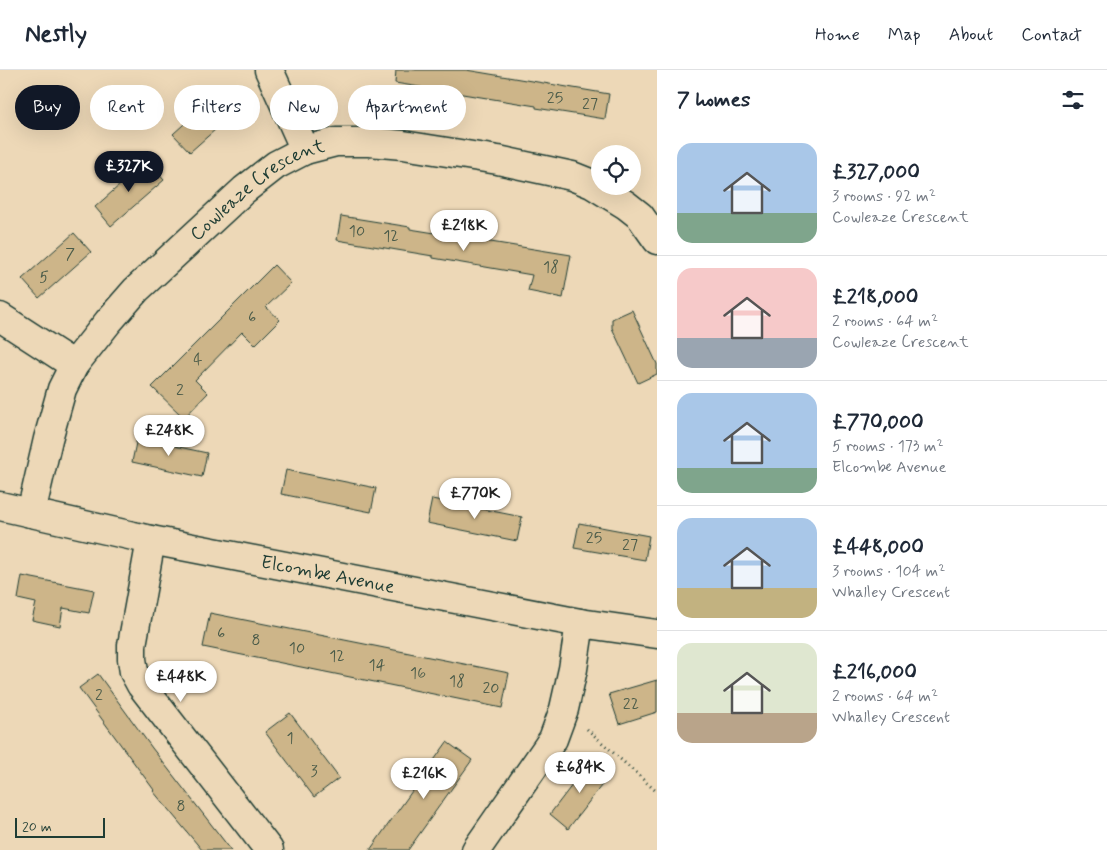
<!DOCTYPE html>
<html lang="en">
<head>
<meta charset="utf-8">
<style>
	:root { --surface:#fff; --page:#f6f6f7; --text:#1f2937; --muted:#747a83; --line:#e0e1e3; --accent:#111827 }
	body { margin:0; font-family:Mynerve,sans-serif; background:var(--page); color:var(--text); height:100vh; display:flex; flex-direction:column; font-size:19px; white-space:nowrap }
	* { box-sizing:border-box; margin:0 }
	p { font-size:16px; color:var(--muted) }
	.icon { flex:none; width:28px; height:28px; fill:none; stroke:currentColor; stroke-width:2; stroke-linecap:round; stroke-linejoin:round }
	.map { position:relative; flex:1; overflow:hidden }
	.side { display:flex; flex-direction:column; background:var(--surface); width:450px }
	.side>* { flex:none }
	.hud { position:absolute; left:15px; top:15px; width:475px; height:45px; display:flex; gap:10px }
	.tools { position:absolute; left:591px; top:75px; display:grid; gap:10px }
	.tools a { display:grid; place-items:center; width:50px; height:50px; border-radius:50%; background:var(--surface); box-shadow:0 5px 20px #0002; font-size:25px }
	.scale { position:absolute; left:15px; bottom:12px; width:90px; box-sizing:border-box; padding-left:5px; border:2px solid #1f3d34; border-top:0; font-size:14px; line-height:18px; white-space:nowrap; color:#1f3d34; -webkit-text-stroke:4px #edd8b7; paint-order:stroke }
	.price { position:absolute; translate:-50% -42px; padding:0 11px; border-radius:18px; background:#fff; color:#222; font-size:16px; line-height:32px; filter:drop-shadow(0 1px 2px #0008) }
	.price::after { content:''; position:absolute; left:50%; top:30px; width:15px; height:11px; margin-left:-8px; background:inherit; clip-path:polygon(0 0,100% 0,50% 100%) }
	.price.selected { background:var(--accent); color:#fff }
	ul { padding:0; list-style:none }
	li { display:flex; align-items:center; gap:15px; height:125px; padding:0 20px }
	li+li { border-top:1px solid var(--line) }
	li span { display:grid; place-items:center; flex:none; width:140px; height:100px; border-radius:15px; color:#555 }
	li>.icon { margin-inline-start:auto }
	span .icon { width:60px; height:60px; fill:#fffc; stroke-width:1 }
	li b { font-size:21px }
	h2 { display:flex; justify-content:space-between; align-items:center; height:60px; padding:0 20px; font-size:21px }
	.chip { padding:0 18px; border-radius:22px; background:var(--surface); box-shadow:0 5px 20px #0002; font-size:18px; line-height:45px }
	.chip.selected { background:var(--accent); color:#fff }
	header { display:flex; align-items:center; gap:30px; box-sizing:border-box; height:70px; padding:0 25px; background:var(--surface); border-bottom:1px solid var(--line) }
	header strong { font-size:24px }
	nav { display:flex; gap:28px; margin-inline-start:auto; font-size:18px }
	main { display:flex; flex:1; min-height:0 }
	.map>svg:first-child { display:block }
	.building { fill:#cdb589; stroke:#1f3d34 }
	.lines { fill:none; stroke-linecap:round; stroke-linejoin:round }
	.minor-casing { stroke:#1f3d34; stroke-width:31 }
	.path { stroke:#1f3d34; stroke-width:3; stroke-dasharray:1 4; stroke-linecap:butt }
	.minor { stroke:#edd8b7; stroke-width:28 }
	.labels { text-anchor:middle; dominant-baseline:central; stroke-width:4; stroke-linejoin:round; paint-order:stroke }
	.number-label { font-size:16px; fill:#4a5b49 }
	.street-label { font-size:19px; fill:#1f3d34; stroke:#edd8b7 }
</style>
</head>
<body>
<header>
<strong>Nestly</strong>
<nav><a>Home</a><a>Map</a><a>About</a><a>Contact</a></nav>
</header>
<main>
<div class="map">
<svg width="657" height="780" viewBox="0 0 657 780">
	<rect width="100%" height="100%" fill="#edd8b7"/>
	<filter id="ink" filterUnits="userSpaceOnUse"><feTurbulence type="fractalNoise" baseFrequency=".02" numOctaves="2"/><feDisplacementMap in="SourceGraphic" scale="10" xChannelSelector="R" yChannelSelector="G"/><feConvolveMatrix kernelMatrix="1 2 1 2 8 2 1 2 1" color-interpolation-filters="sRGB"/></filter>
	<g filter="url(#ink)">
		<path class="building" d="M396,0H466L609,24L605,49L536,38V36L395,13Z
			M225,17L242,36L190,82L173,64Z
			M147,91L164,110L111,156L95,137Z
			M341,146L410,157V159L571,185L563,228L528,221L532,205L433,188V186L337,170Z
			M74,163L91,182L39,228L22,209Z
			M274,195L291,213L266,237L280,250L255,275L242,262L195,310L208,323L184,348L152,317Z
			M632,240L657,294V304L638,313L612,258V249Z
			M137,368L207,383L202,407L132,392Z
			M286,400L376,418L371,442L281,424Z
			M432,429L522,447L517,471L427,453Z
			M579,453L649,466L645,490L574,478Z
			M22,506L94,520L89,543L63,538L60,556L32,550L36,533L18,529Z
			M210,543L509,603L502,638L203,577Z
			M98,604L152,678L231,780H202L153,721L154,720L79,618Z
			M657,610V642L619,654L609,624Z
			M290,643L339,708L314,727L265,662Z
			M447,672L472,690L408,780H370Z
			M592,689L611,703L568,759L550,744Z"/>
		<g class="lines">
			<g class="minor-casing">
				<g id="minor">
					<path d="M269,0L305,80"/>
					<path d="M0,247L74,295"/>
					<path id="s1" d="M0,436L151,470L580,553L657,564"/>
					<path id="s2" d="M31,443L48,369L62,319L74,295L108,252L136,220L244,120L276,95L305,80L336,72H369L403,75L498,90L572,106L592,114L626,135L640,146L657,170"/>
					<path d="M151,470L132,575V589L134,602L141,615L269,780"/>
					<path d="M476,780L553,669L564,639L573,599L580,553"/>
				</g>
			</g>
			<path class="path" d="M587,659L657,722"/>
			<use href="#minor" class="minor"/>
		</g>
	</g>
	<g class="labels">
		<g class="number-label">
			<text x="555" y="28">25</text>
			<text x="590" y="34">27</text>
			<text x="357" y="161">10</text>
			<text x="391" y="166">12</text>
			<text x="70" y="184">7</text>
			<text x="551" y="197">18</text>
			<text x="44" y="207">5</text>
			<text x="252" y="247">6</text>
			<text x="198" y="289">4</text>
			<text x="180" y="320">2</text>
			<text x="594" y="468">25</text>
			<text x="630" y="475">27</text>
			<text x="221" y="563">6</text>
			<text x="256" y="570">8</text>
			<text x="297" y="578">10</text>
			<text x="337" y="586">12</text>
			<text x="377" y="595">14</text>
			<text x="418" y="603">16</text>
			<text x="457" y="611">18</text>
			<text x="491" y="618">20</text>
			<text x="99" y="625">2</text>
			<text x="631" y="634">22</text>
			<text x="290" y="668">1</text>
			<text x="314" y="701">3</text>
			<text x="181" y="736">8</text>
		</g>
		<g class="street-label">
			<text stroke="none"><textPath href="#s2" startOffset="411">Cowleaze Crescent</textPath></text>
			<text stroke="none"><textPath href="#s1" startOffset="335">Elcombe Avenue</textPath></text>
		</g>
	</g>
</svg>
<div class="tools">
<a><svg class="icon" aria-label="locate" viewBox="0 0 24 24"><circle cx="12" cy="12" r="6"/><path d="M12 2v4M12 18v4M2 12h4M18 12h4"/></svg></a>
</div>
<div class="scale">20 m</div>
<b class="price selected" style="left:129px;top:123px">£327K</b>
<b class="price" style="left:464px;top:182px">£218K</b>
<b class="price" style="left:169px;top:387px">£248K</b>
<b class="price" style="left:475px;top:450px">£770K</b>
<b class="price" style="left:181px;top:633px">£448K</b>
<b class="price" style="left:580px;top:724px">£684K</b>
<b class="price" style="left:424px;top:730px">£216K</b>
<div class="hud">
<a class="chip selected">Buy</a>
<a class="chip">Rent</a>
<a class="chip">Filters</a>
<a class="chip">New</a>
<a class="chip">Apartment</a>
</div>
</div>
<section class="side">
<h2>7 homes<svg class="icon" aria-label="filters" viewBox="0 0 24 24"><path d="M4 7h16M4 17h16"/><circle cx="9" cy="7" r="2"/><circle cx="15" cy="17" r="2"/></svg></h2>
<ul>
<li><span style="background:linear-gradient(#a9c7e8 70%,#7fa58c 0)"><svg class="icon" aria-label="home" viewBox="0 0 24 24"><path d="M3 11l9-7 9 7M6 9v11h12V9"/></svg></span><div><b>£327,000</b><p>3 rooms · 92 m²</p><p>Cowleaze Crescent</p></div></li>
<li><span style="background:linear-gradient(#f6c9c9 70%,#9aa5b1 0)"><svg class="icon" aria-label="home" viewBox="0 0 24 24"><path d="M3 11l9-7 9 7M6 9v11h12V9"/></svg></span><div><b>£218,000</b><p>2 rooms · 64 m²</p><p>Cowleaze Crescent</p></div></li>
<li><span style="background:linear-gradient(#a9c7e8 75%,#7fa58c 0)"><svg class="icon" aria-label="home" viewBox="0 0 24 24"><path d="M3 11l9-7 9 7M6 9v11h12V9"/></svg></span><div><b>£770,000</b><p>5 rooms · 173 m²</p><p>Elcombe Avenue</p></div></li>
<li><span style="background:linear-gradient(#a9c7e8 70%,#c2b280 0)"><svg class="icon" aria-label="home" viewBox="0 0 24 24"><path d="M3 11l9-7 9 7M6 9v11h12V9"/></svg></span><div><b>£448,000</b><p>3 rooms · 104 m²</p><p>Whalley Crescent</p></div></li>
<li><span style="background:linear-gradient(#dfe7d0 70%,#b9a48a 0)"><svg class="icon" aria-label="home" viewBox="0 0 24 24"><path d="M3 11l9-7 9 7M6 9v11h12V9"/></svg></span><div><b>£216,000</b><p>2 rooms · 64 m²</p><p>Whalley Crescent</p></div></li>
</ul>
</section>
</main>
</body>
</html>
